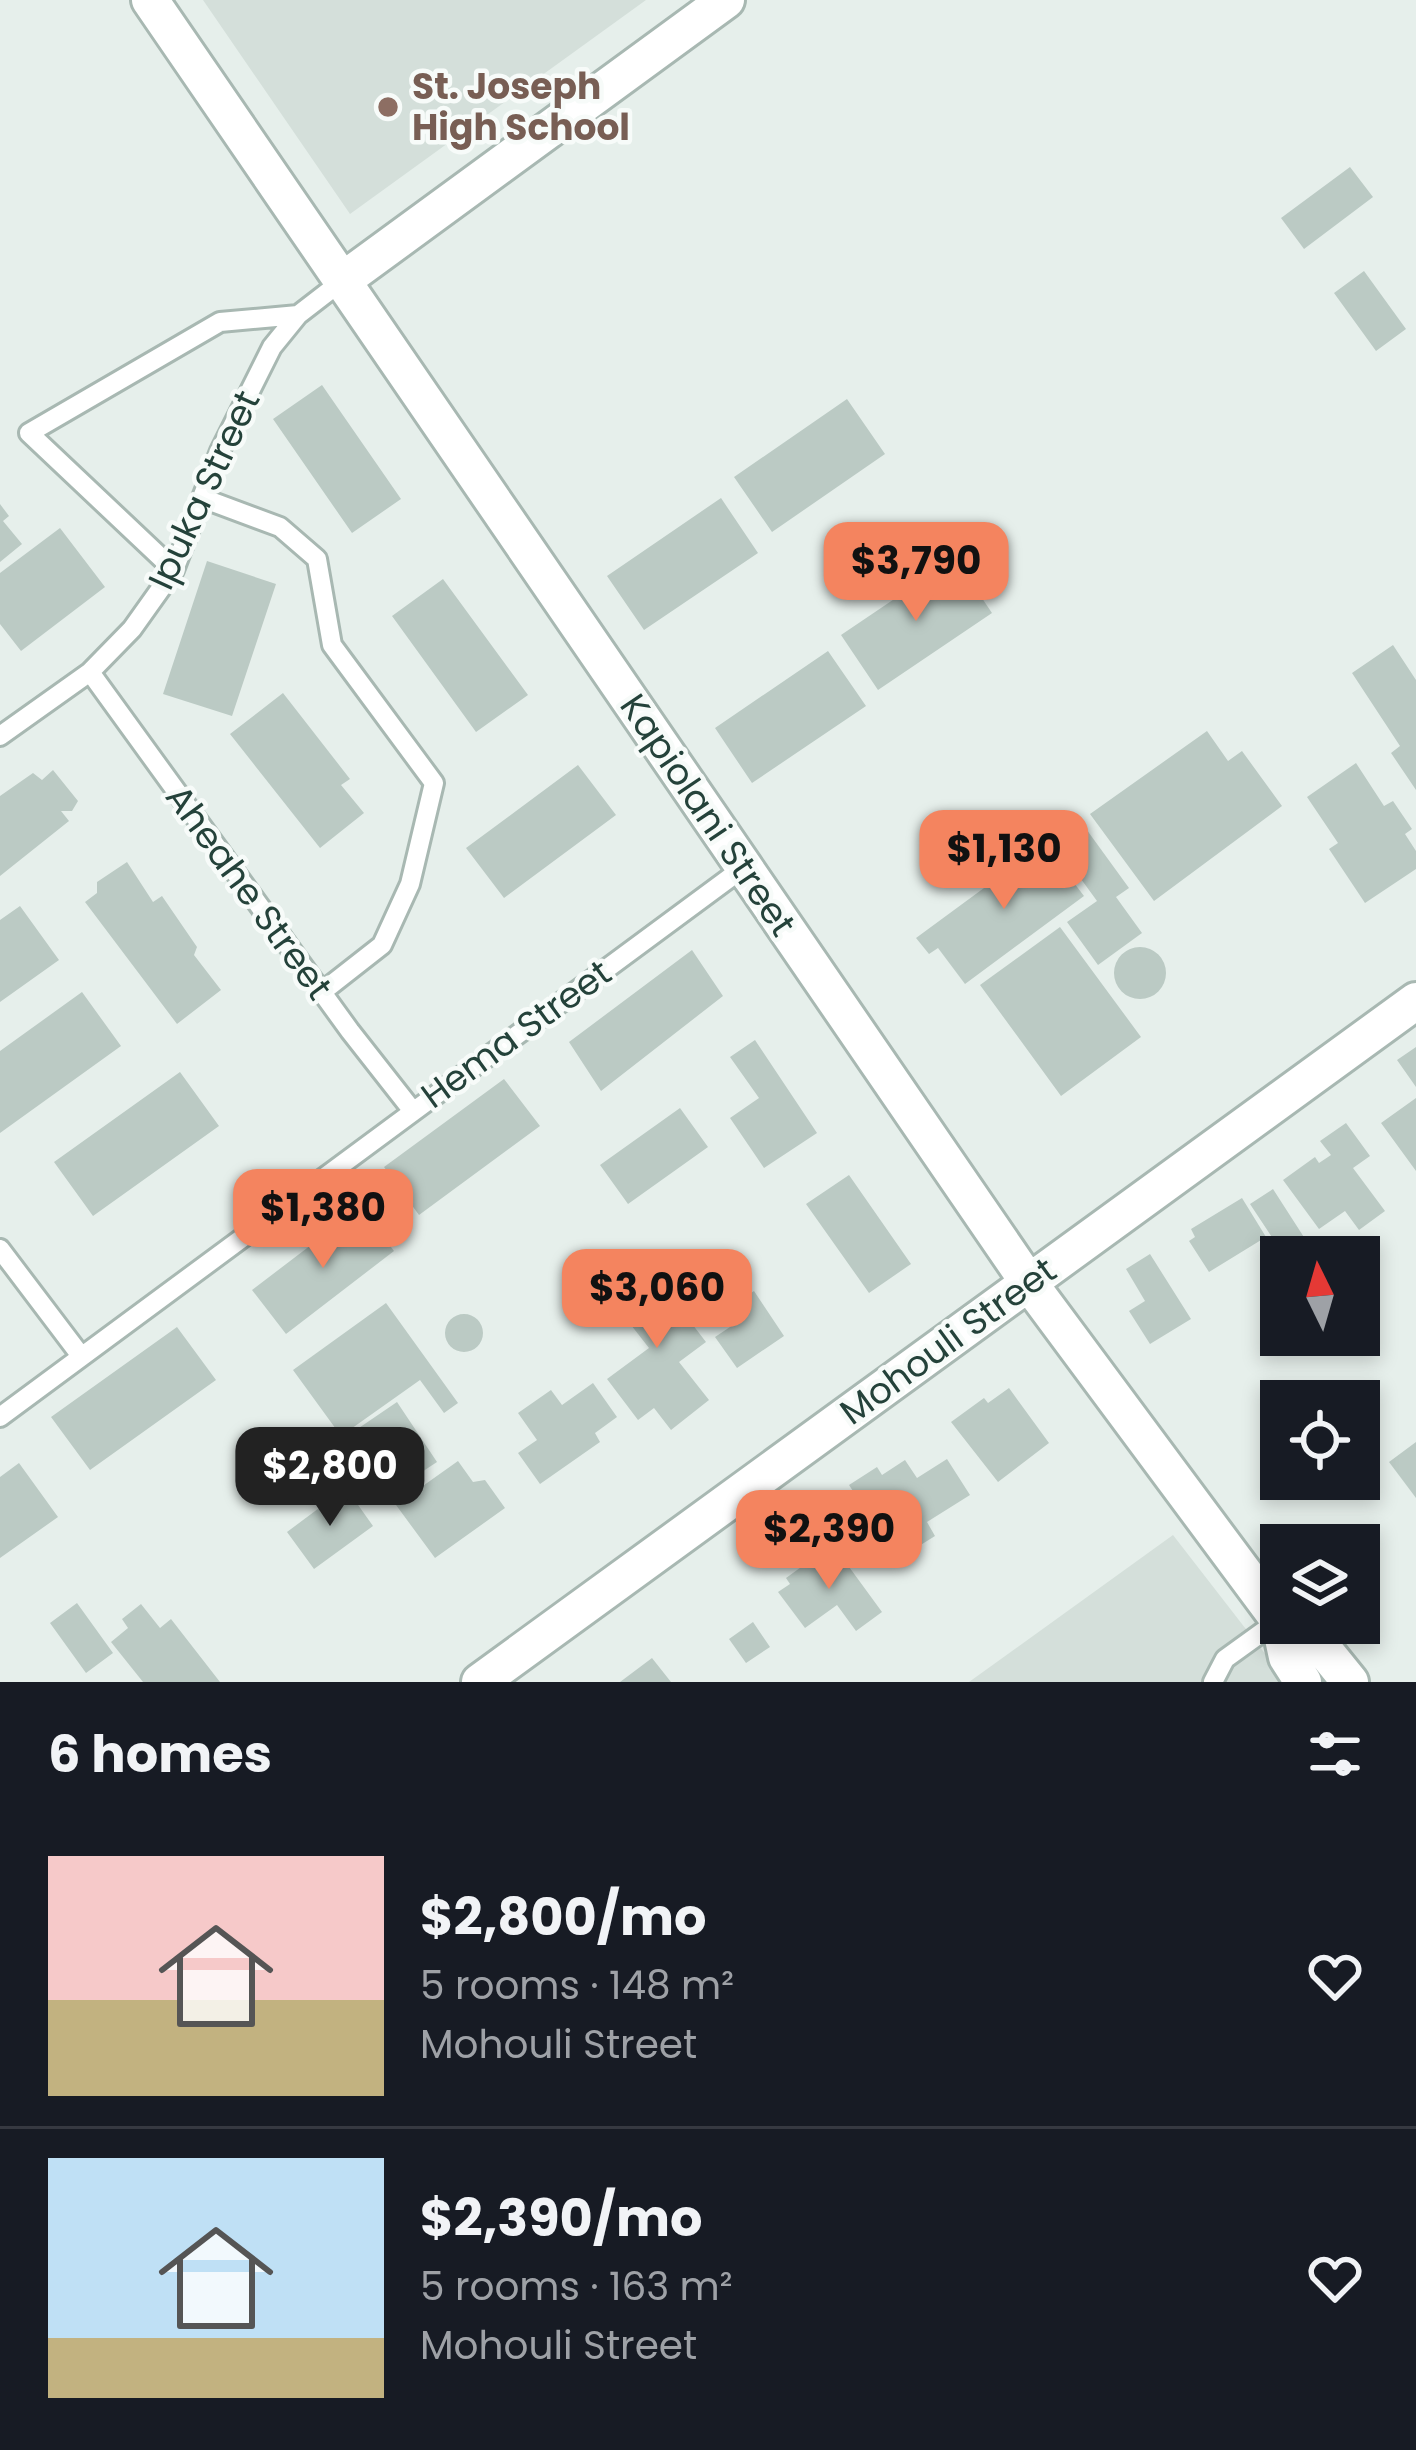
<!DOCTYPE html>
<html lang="en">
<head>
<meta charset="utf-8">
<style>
	:root { --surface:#171b24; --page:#242831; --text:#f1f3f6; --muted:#9ea1a6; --line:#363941; --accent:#f4845f }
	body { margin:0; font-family:Poppins,sans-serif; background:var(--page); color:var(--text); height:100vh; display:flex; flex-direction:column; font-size:45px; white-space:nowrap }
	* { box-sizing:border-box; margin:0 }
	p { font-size:39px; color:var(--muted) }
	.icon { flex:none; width:66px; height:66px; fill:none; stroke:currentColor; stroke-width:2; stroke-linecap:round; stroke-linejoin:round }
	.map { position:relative; height:1682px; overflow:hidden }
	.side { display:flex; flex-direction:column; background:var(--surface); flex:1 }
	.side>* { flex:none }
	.needle { width:78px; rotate:355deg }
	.tools { position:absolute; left:1260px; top:1236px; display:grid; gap:24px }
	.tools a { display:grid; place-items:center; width:120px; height:120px; border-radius:0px; background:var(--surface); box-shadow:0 6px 18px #0003; font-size:60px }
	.price { position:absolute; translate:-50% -102px; padding:0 27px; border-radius:24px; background:var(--accent); color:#111; font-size:39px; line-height:78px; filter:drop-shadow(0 3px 6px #0008) }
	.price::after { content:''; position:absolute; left:50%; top:72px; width:36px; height:27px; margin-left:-18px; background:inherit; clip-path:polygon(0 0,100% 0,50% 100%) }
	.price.current { background:#222; color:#fff }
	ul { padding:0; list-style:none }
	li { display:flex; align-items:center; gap:36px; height:300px; padding:0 48px }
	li+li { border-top:3px solid var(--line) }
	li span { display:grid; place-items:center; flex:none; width:336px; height:240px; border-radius:0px; color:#555 }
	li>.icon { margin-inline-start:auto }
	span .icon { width:144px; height:144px; fill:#fffc; stroke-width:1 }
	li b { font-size:51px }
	h2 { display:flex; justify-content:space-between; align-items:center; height:144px; padding:0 48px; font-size:51px }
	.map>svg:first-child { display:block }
	.built { fill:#d4dfda }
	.building { fill:#bbcac4 }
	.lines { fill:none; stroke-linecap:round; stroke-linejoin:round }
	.service-casing { stroke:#a8b8b2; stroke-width:24 }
	.minor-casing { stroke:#a8b8b2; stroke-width:42 }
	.tertiary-casing { stroke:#a8b8b2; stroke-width:42 }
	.service { stroke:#fff; stroke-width:18 }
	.minor { stroke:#fff; stroke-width:36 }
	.tertiary { stroke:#fff; stroke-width:36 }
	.education-dot { fill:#8d6e63; stroke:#f7fbf9; stroke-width:4.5 }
	.labels { text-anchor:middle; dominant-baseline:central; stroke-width:9; stroke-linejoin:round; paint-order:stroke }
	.education-label { font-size:36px; font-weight:bold; fill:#785e54; stroke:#f7fbf9; text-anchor:start }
	.street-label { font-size:36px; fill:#24423a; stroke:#f7fbf9 }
</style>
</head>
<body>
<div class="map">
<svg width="1416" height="1682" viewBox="0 0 1416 1682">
	<rect width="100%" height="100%" fill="#e6efeb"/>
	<path class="built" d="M203,0H646L350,214Z
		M1173,1535L1287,1682H969Z"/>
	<path class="building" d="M1350,167L1373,197L1304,249L1281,218Z
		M1364,271L1406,329L1376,351L1334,293Z
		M322,385L401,499L352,533L273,419Z
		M847,399L885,454L772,532L734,477Z
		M721,498L758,553L644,630L607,576Z
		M0,504L9,516L3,521L22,544L0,562Z
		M60,528L105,587L21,651L0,624V573Z
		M955,558L992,613L878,690L841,635Z
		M207,561L276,584L232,716L163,694Z
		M443,579L528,695L476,732L392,616Z
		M1393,645L1416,680V790L1391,753L1400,746L1352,673Z
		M828,651L866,706L752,783L715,728Z
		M283,693L350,779L341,785L364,813L320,848L230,734Z
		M1207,731L1228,761L1242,751L1282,806L1154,901L1090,814Z
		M1356,763L1384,806L1393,801L1412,829L1405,834L1416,851V869L1365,903L1329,849L1338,843L1307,797Z
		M578,765L616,815L504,898L466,848Z
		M53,770L78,801L72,811H61L69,821L0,876V796L33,773L42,780Z
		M1076,815L1129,888L1116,897L1142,933L1098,965L1067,922L1097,901L1049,835Z
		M1036,833L1084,896L965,984L938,948L929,954L916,938L1018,863L1010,852Z
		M127,862L153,902L162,896L197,947L194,955L221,990L177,1024L85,902L97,893V882Z
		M20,906L59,960L0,1002V920Z
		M1060,927L1141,1037L1061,1096L980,985Z
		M1114 973a26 26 0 1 1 52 0a26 26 0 1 1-52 0Z
		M692,950L723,996L601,1091L569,1042Z
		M82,992L121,1046L0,1133V1051Z
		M755,1040L817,1133L764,1168L730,1118L759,1098L730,1057Z
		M1416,1047V1087L1397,1060Z
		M180,1072L219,1126L93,1216L54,1162Z
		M504,1079L540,1126L419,1215L384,1167Z
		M1416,1098V1171L1381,1123Z
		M680,1108L708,1147L628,1204L600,1165Z
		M1346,1123L1370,1156L1353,1168L1385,1211L1359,1230L1345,1211L1319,1229L1283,1180L1315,1157L1319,1163L1331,1155L1320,1141Z
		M849,1175L911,1264L869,1293L806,1204Z
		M1273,1189L1309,1245L1290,1257H1285L1250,1204Z
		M1242,1198L1266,1237L1209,1272L1189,1241L1195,1237L1191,1229Z
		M361,1207L394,1251L286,1334L252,1290Z
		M1150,1254L1191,1319L1150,1344L1129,1311L1145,1301L1126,1269Z
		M645,1263L706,1342L679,1362L709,1400L671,1430L654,1408L638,1420L607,1379L649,1348L606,1293Z
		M754,1291L784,1336L737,1368L715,1337L736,1323L726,1310Z
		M386,1303L458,1403L444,1413L420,1380L341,1436L293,1370Z
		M445 1333a19 19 0 1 1 38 0a19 19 0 1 1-38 0Z
		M177,1327L216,1380L90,1470L51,1417Z
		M593,1383L617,1417L595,1433L600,1442L540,1484L518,1453L537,1440L518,1413L551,1390L562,1405Z
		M1009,1388L1049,1443L998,1482L951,1422L984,1398L988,1403Z
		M397,1402L437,1462L390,1493L350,1434Z
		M1416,1442V1498L1389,1462Z
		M947,1459L970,1495L927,1522L935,1536L911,1551L900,1534L886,1542L849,1485L877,1467L882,1475L905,1460L917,1478Z
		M458,1461L473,1482L485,1480L505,1508L435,1558L396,1505Z
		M19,1463L58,1517L0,1558V1477Z
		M346,1488L373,1526L314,1569L287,1532Z
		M836,1549L882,1612L856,1631L837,1605L805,1628L778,1592L790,1584L786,1578L815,1557L819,1561Z
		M77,1603L113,1653L86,1673L50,1623Z
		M141,1604L160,1628L171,1619L220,1682H143L111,1642L128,1628L122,1619Z
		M753,1622L770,1647L746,1663L729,1639Z
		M652,1658L671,1682H620Z"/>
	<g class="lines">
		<g class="service-casing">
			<path id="service" d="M202,498L280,527L317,559L332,645L434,783L410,884L382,945L322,992
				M174,570L29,433L220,322L298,315
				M90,672L350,1031L412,1110
				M0,736L90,672L132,629L174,570L220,451L272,347L298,315L342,281
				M0,1249L81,1356
				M0,1417L743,868
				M1213,1682L1225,1659L1279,1620"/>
		</g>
		<g class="minor-casing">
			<path id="minor" d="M342,281L726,0"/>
		</g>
		<g class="tertiary-casing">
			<path id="tertiary" d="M150,0L1029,1283L1279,1620L1287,1657L1303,1682
				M1290,1623L1312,1635L1350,1682
				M480,1682L1416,1001"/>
		</g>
		<use href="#service" class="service"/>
		<use href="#minor" class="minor"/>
		<use href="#tertiary" class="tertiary"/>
	</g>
	<circle class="education-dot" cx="388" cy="107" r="12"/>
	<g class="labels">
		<g class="education-label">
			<text x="412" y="86">St. Joseph<tspan x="412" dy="41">High School</tspan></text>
		</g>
		<g class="street-label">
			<text transform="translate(204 490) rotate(-65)">Ipuka Street</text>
			<text transform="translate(708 815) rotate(56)">Kapiolani Street</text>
			<text transform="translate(249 892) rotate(54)">Aheahe Street</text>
			<text transform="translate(516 1034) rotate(-36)">Hema Street</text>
			<text transform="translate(948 1341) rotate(-36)">Mohouli Street</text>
		</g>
	</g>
</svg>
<div class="tools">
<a><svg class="needle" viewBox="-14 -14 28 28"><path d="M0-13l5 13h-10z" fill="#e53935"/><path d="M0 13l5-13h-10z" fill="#9ea1a6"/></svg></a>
<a><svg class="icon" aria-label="locate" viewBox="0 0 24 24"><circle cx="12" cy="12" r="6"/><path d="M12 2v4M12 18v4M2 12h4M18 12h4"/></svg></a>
<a><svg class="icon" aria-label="layers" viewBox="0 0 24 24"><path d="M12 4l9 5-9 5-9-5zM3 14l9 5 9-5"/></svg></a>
</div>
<b class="price" style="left:916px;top:624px">$3,790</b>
<b class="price" style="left:1004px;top:912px">$1,130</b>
<b class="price" style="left:323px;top:1271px">$1,380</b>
<b class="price" style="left:657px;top:1351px">$3,060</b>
<b class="price current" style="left:330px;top:1529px">$2,800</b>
<b class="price" style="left:829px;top:1592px">$2,390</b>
</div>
<section class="side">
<h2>6 homes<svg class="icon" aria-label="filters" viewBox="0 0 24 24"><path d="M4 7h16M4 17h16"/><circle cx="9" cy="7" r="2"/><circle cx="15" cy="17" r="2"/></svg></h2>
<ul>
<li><span style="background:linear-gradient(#f6c9c9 60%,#c2b280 0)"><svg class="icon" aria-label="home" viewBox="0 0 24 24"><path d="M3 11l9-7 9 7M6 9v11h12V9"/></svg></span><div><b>$2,800/mo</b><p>5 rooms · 148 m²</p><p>Mohouli Street</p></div><svg class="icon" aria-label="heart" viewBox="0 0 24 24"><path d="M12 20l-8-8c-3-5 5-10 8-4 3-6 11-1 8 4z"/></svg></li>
<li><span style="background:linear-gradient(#bfe0f5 75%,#c2b280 0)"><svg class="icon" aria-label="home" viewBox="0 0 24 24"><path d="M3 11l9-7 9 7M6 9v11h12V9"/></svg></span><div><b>$2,390/mo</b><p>5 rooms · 163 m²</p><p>Mohouli Street</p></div><svg class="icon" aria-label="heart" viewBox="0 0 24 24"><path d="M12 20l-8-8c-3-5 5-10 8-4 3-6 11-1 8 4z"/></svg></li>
</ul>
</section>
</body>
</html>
